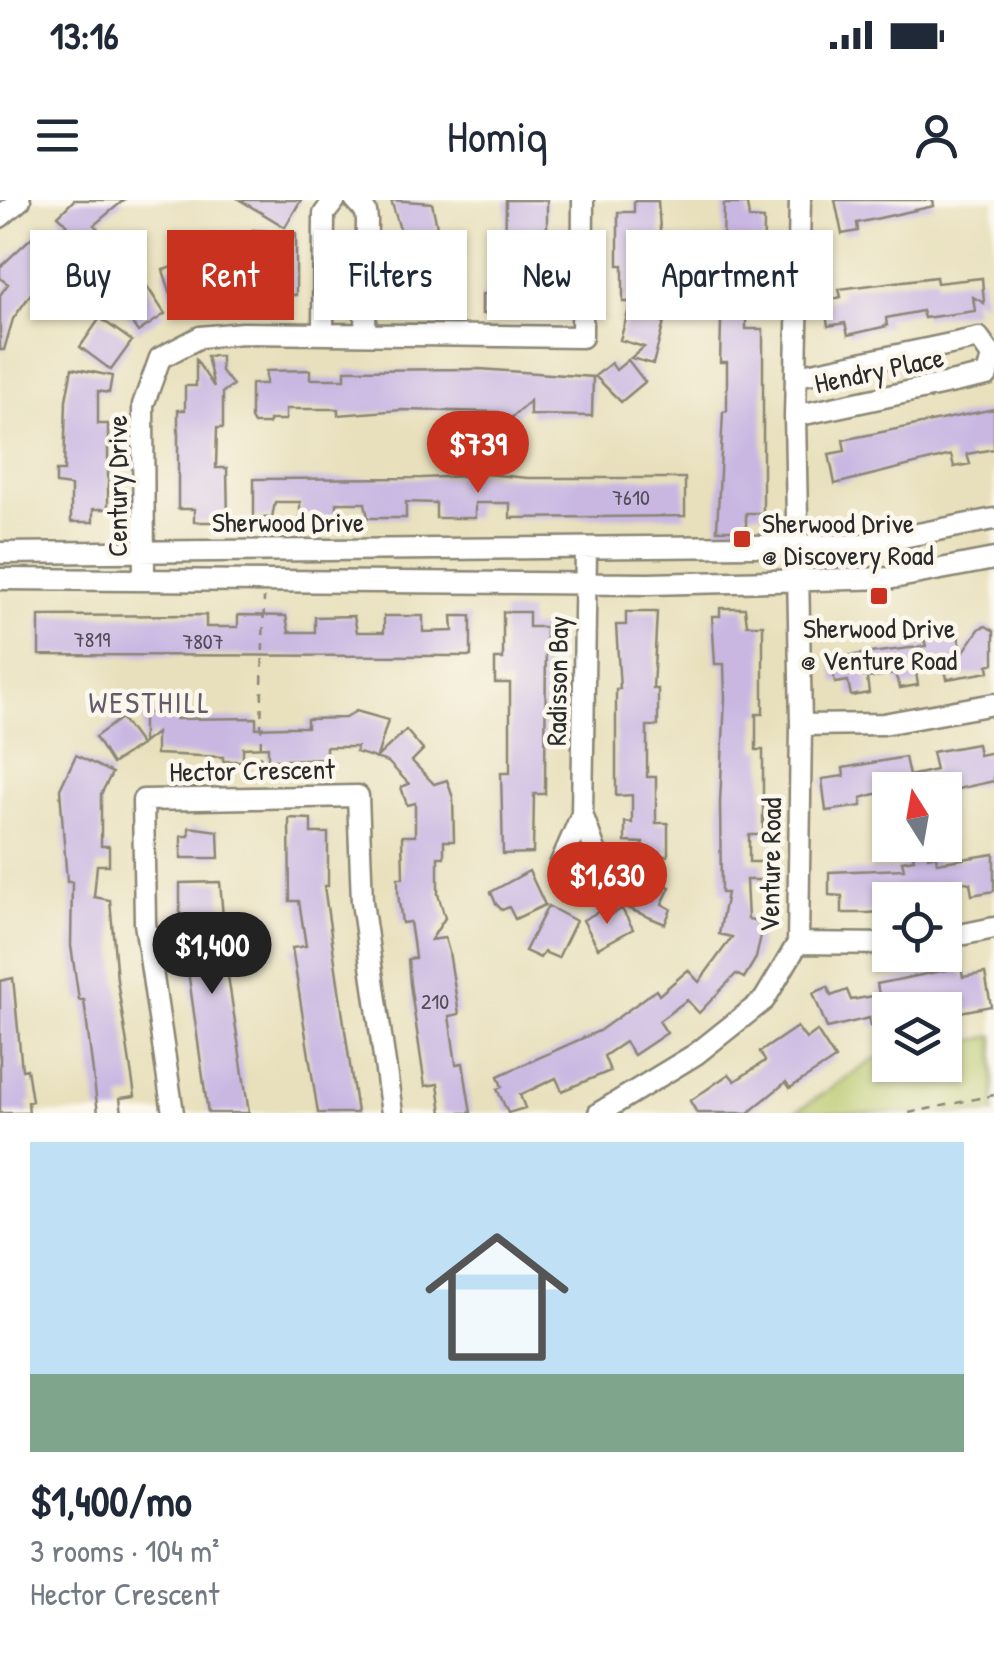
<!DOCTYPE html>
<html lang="en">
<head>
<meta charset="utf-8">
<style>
	:root { --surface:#fff; --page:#f6f6f7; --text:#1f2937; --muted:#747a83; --accent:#c8321e }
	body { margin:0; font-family:"Patrick Hand",sans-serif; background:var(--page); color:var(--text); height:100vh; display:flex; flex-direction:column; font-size:38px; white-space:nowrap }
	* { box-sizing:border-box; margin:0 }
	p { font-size:32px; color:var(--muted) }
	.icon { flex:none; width:55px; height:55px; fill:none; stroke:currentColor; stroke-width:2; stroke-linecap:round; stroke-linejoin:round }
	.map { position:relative; height:913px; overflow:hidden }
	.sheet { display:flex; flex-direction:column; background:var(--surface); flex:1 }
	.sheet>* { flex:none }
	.banner { position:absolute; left:30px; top:30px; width:935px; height:90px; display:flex; gap:20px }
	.needle { width:65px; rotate:349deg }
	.controls { position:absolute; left:872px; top:572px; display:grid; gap:20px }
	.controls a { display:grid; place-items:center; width:90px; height:90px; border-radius:0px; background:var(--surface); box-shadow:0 2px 8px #0004; font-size:50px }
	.price { position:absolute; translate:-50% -85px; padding:0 22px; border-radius:35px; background:var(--accent); color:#fff; font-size:32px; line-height:65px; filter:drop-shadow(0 2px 5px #0008) }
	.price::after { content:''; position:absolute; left:50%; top:60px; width:30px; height:22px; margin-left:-15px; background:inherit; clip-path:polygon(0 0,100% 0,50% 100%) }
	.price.active { background:#222; color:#fff }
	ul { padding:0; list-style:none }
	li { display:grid; align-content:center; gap:20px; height:530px; padding:0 30px }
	li span { display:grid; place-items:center; height:310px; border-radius:0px; color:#555 }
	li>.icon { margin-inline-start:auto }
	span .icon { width:180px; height:180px; fill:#fffc; stroke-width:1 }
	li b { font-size:42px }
	.tag { padding:0 35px; border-radius:0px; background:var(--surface); box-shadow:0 2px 8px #0004; font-size:35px; line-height:90px }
	.tag.active { background:var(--accent); color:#fff }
	.status { display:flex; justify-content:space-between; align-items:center; height:70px; padding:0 50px; background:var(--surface); direction:ltr }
	.status svg { height:28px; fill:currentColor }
	header { display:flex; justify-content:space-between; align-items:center; height:130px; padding:0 30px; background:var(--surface); font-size:45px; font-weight:600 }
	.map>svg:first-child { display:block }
	.green { fill:#b7c76a; stroke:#71794a; stroke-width:2.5 }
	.building { fill:#c9b7e2 }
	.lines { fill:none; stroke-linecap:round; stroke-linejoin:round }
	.minor-casing { stroke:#8a8674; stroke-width:25 }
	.path { stroke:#8a8674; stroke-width:2.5; stroke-dasharray:8 8; stroke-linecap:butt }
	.minor { stroke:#fff; stroke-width:20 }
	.poi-dot { fill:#c8321e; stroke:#fbf7ec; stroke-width:4 }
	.labels { text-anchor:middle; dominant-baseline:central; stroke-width:9; stroke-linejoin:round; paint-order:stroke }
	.number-label { font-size:22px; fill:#524e59 }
	.street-label { font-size:28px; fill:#2b2b2b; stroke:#fbf7ec }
	.poi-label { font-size:28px; fill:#2b2b2b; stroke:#fbf7ec; text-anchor:start }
	.neighbourhood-label { font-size:30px; letter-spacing:2.5px; fill:#625c6b; stroke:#fbf7ec }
</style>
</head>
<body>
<div class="status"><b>13:16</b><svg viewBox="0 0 49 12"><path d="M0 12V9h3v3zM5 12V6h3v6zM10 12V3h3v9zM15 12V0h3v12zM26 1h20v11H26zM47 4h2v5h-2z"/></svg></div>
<header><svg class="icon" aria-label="menu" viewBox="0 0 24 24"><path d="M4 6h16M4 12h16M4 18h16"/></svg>Homiq<svg class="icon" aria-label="person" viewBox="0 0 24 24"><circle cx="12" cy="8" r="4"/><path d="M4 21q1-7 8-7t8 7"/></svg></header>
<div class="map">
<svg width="994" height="913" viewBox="0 0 994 913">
	<rect width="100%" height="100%" fill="#fbf7ec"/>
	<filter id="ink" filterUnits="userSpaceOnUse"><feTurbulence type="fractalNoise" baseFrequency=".01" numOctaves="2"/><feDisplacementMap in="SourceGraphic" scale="20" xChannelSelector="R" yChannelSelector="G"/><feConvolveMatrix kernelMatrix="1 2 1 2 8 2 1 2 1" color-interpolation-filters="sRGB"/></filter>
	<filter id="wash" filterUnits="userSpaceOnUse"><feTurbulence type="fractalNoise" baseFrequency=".0048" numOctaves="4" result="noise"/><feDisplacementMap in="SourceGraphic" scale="40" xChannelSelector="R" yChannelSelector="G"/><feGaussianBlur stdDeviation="2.25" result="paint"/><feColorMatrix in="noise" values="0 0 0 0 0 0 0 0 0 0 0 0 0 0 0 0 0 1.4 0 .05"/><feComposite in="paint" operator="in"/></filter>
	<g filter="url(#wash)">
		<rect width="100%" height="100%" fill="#e8e0bc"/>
		<path class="green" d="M994,836V913H794L875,859L890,856V865H945V846Z"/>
		<g id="blocks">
			<path class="building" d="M74,0H124L94,25L99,30L70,58L75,65L52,82L43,77L13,119L4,150H0V95L8,84L0,78V67L33,36L42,46L67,24L58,16Z
				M240,0H301L285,27Z
				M391,0L432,3L443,55L442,64L436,65V99L446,97V114L406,113V97H396V76H400L394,37L402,36Z
				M506,0H547V108L513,107V114H482V94L524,95V68H505Z
				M835,0H933L934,6L857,23L858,31L842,34Z
				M634,1H658L666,115L653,164L631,158L644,147L620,140L631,102H623V65H618V12H634Z
				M724,4H747L749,18L764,19L763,104H746V129H763V313H746V330H717L723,212L727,211V162H720Z
				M253,30L296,33V95H284V105H257L255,64L251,63Z
				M194,60L206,97L188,103L185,94L172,98L163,70Z
				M141,77L165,114L138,132L113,96Z
				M936,77L937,83L982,78L984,103L973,97L975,111L924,118L922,111L886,118L887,126L848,135L845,123L828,126L824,102L841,97L839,89Z
				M100,118L132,141L111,170L80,147Z
				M207,156H221V171L233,185L223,192V228H217L216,268H227L228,322H194V309H178V210H185V186H196V160L214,187Z
				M628,160L645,182L621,202L595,176L611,163L616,170Z
				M72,168L112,176L109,193L98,191V224H108V309H93V322H71V286L56,284V271H64L66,200Z
				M480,169L593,177L592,216L530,215V201L508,221H499V212L402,210L338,215V209H286V220H269V224H254L251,219V184H266V171L310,170V179H345V170Z
				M994,209V249L967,254L970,264L954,267L951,255L835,284L829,254L845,251L843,240Z
				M465,272L528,278H685V316L510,318V303H475V318H436V303L406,302V318H368L365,303H337V318H319L300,317V302H275L272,318L254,317V279L422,278L465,276Z
				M720,408H745L747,425H763V514H756V550H763V635H749V662H762L763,680H746L748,719L764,722L756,758L744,778L736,774L699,813L687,800L659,821L667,833L634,855L625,842L604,856L610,871L562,891L556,878L520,895L525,908L508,913L497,889L502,887L498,876L599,831L656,790L659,795L688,770L699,782L732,737L719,734L727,693H721L720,602L725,498L724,464H715L712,416H720Z
				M503,412H529V427H546L545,594H534L533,653L503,654L501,573H510V483H495V459H503Z
				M626,412H657L653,489H658V526H647V577H656V623H668V656H638L643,643L625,642V622L632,623V595L616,596V489H620L616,425H626Z
				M206,415V427H238V415L286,416L289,432H315V417L354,416L357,432H384V416H423V432L453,431L452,416H471V456L39,455V416Z
				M986,426L994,431V463L988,465L989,472L947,479L943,460L915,466L918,485L900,488L895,474L867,478L869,493L851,496L848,481L835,483L830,458L926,446L924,440L958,435L962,454L980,428Z
				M356,511L388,520L377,557L406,530L423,550L412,561L434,584L447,580L453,598L454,641H444V657H438V694L445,718L431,740L445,738L449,752L459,814L449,816L456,864L463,863L471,913H442L438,884L425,886L410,784L408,759L415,758L413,742L410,722L402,723L398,694V678H403L402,636H415V603L407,605L401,587L409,584L388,562L356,552L357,547H326V558L286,560H268V547L243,548V561H223V557L156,554V533L143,543V513H176V519L256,518V528L285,527H307V519L345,518Z
				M121,518L141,545L112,564L95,537Z
				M977,544L979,555L994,552V581L953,590H890L861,598L862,606L826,611L822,579L844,576L843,568L905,557L909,576L936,570L932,552Z
				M76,555L112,573L101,594V646H109V665H97L94,697L110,700L117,780L135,896L120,898L122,913H98L84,800H79L71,746L72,682H67L60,589Z
				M289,618L311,619V633H328V686H324L357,913H318L292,748L306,746L299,701H290Z
				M189,627L218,631L219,658H181V636H189Z
				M927,649L928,657L936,655L937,663L994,654V691L972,695L970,683L954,680L929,685V700H890V711L868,713H842V696L829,695V672L904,669L902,661L914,659L912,651Z
				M632,668L670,687L662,704L671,709L665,724L625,707L645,696L624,688Z
				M529,671L545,705L515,719L509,707L502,710L496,704L491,692Z
				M220,682L228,776L249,913H208L180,714V683Z
				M548,706L576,721L558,758L544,752L540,758L525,751Z
				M622,709L633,729L598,748L583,720L600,711L604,718Z
				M961,767L963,777L985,773L991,806L945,815V810H890V826H870L869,818L827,828L813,793L828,787L831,796L847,790L851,800L879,795L877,784Z
				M13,778L22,870L27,869L32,901L28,902L29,913H0V781Z
				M797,827L806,839L817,831L835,859L790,888L786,882L748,913H697L690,901L729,874L735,881L765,861L760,852Z"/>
		</g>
	</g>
	<g filter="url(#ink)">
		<use href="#blocks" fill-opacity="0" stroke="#8a8674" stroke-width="2.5"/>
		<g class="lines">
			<g class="minor-casing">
				<path id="minor" d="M355,0L366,12L367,21L365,133
					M0,17L20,0
					M323,132L324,14L335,0
					M795,216L987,175L992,156L979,138L798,176
					M0,353L862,345L994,319
					M0,379L648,384L893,378L994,359
					M144,380L143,205L160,158L200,137L242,133L582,137L583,0
					M801,525L883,524L994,504
					M582,614L560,665L566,677L578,683L591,679L599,661L582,614L586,349
					M945,738L994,728
					M798,743L890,744
					M173,913L145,723L143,600L358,596L362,702L392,913
					M599,913L696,854L764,800L798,743L801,525L795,216L800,0"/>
			</g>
			<path class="path" d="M260,579L264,398
				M909,913L994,895"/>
			<use href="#minor" class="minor"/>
		</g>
	</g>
	<g class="poi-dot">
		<rect x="732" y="329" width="20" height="20" rx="5"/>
		<rect x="869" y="386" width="20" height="20" rx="5"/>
	</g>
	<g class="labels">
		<g class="number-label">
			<text x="631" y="297">7610</text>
			<text x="92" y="439">7819</text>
			<text x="203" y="441">7807</text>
			<text x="435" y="801">210</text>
		</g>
		<g class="street-label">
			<text transform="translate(879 170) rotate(-12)">Hendry Place</text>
			<text transform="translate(117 286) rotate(-90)">Century Drive</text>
			<text x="288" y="322">Sherwood Drive</text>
			<text transform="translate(557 481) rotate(-89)">Radisson Bay</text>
			<text transform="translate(252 570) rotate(-1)">Hector Crescent</text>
			<text transform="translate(770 665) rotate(-89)">Venture Road</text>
		</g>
		<g class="poi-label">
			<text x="762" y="323">Sherwood Drive<tspan x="762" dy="32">@ Discovery Road</tspan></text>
			<text x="879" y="428" text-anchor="middle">Sherwood Drive<tspan x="879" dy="32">@ Venture Road</tspan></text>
		</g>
		<g class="neighbourhood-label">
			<text x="150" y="502">WESTHILL</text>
		</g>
	</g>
</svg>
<div class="controls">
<a><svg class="needle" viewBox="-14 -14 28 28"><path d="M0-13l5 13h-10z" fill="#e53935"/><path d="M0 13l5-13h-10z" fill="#747a83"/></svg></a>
<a><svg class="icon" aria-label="locate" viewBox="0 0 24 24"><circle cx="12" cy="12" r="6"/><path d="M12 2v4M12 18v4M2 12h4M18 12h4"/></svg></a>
<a><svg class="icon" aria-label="layers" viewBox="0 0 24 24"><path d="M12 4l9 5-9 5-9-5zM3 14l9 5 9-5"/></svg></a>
</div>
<b class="price" style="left:478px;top:296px">$739</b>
<b class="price" style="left:607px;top:727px">$1,630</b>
<b class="price active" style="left:212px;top:797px">$1,400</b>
<div class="banner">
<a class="tag">Buy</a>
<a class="tag active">Rent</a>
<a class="tag">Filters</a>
<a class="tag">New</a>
<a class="tag">Apartment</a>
</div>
</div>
<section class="sheet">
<ul>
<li><span style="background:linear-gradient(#bfe0f5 75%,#7fa58c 0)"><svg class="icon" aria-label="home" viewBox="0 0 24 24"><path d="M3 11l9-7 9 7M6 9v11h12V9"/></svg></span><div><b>$1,400/mo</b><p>3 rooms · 104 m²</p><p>Hector Crescent</p></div></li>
</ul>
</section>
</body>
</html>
